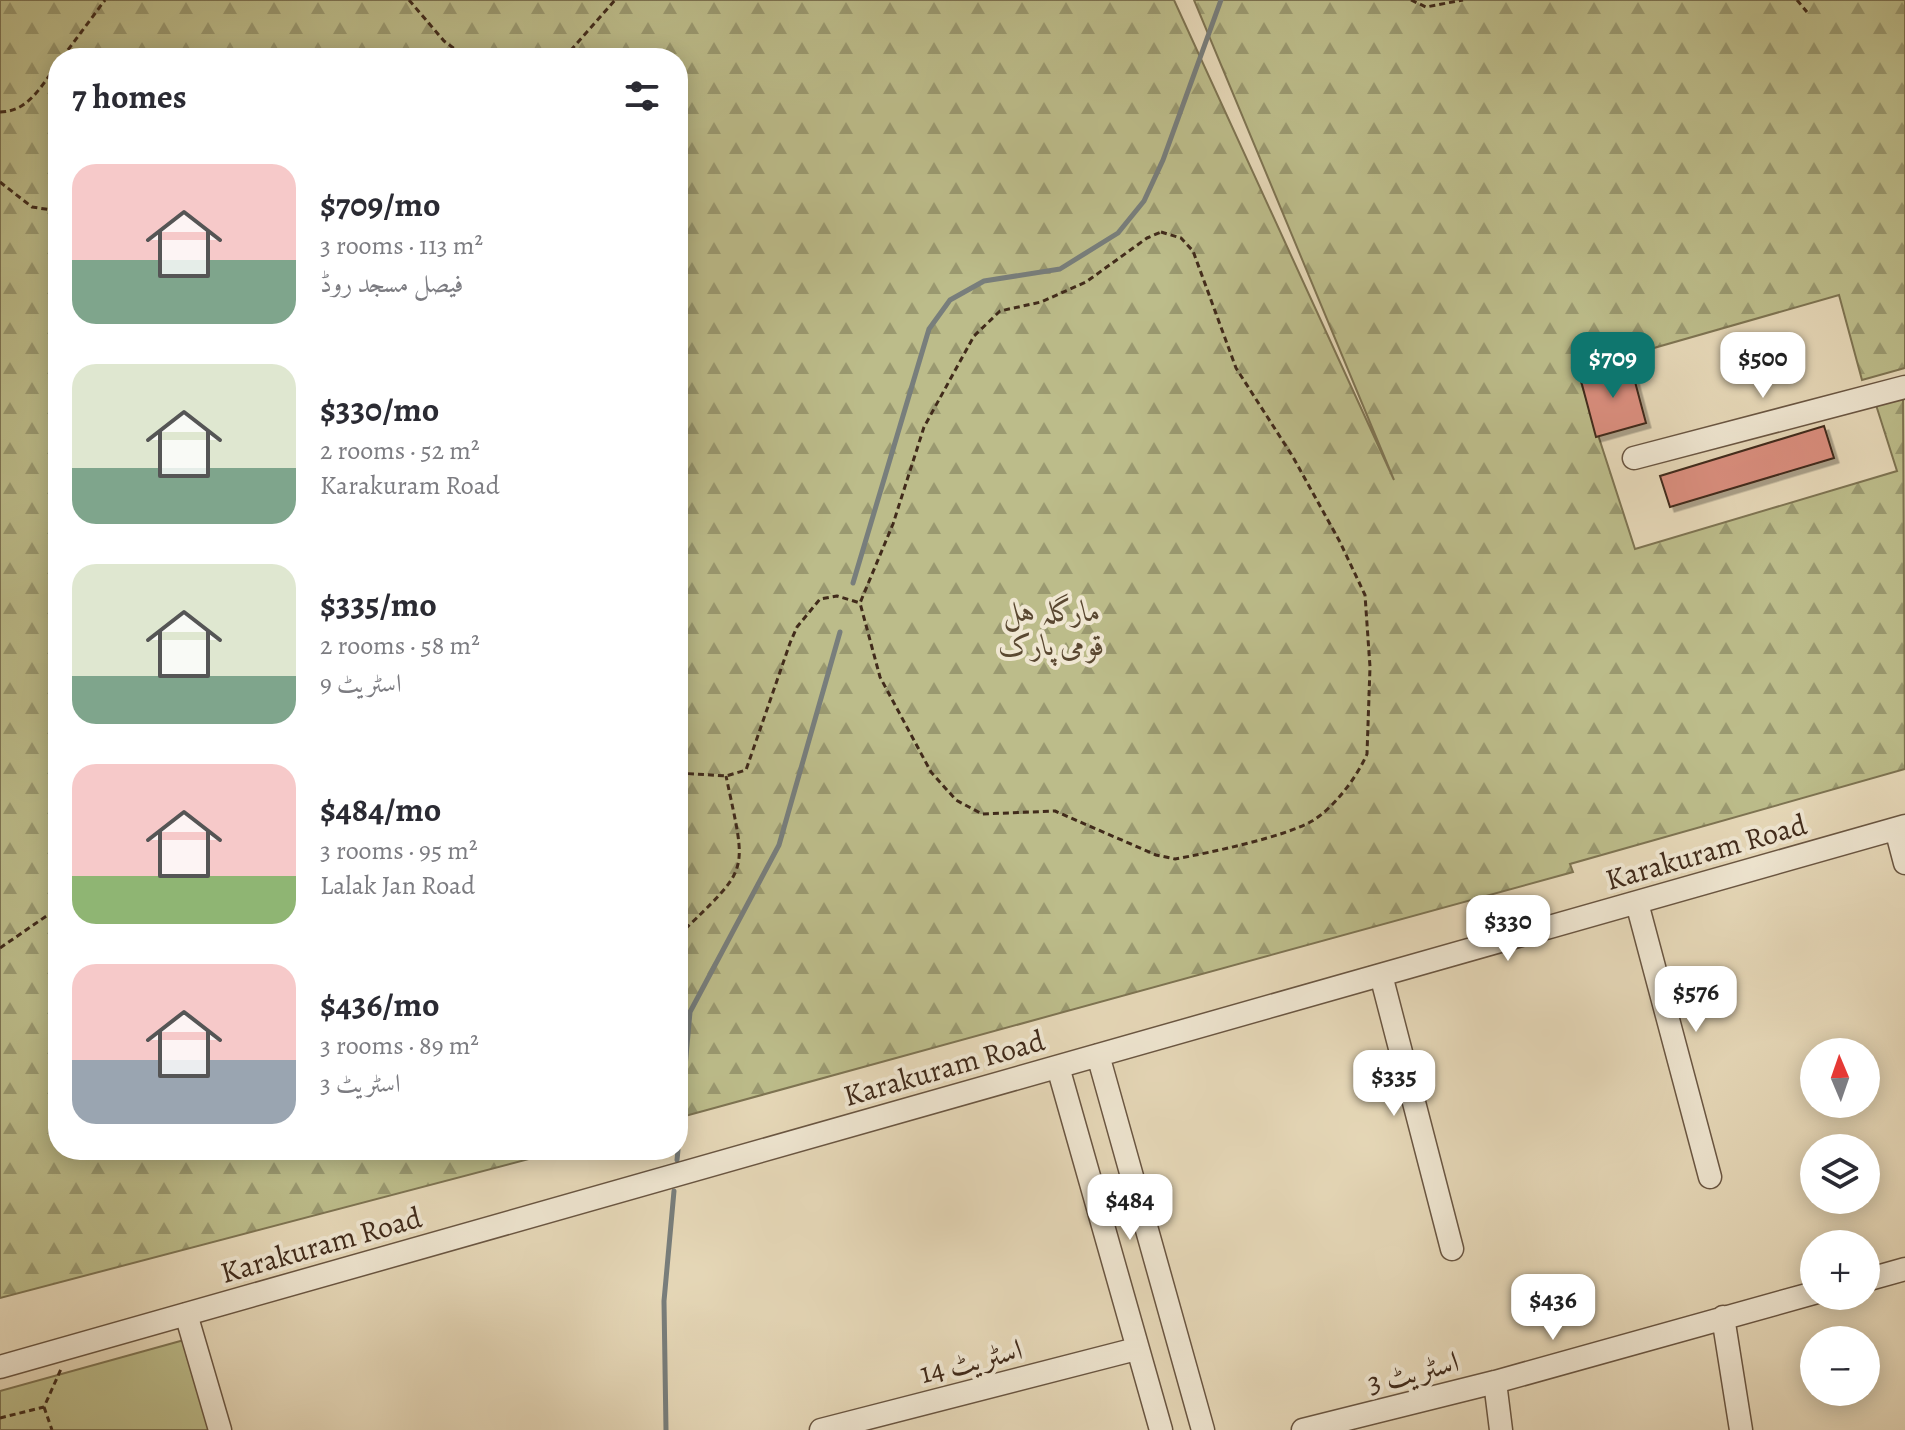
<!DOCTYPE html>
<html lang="en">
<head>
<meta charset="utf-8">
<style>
	:root { --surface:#fff; --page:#f2f2f3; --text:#2b2b33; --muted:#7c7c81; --accent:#0f766e }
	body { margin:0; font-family:Alegreya,Amiri,serif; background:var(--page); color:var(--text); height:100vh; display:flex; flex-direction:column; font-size:30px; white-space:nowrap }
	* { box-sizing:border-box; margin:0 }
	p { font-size:26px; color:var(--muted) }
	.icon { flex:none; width:44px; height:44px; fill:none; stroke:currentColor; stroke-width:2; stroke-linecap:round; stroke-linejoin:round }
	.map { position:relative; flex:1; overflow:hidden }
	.details { position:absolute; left:48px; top:48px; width:640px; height:1112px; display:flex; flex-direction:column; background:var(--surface); border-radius:32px; box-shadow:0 4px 20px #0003 }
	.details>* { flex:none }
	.needle { width:52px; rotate:358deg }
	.fabs { position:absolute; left:1800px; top:1038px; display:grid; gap:16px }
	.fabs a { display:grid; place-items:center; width:80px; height:80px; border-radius:50%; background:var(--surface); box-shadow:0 4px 20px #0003; font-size:40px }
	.price { position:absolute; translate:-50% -68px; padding:0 18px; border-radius:16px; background:#fff; color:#222; font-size:26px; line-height:52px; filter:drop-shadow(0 2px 4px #0008) }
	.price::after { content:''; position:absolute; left:50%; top:48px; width:24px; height:18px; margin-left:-12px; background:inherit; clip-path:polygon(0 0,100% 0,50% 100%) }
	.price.selected { background:var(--accent); color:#fff }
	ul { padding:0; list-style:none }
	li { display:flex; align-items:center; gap:24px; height:200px; padding:0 24px }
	li span { display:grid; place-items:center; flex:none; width:224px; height:160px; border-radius:24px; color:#555 }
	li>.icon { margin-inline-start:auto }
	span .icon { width:96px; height:96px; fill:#fffc; stroke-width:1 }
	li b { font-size:34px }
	h2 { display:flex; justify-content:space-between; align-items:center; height:96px; padding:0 24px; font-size:34px }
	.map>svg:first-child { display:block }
	.forest { fill:url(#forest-firs); stroke:#7e7452; stroke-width:2 }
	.park { fill:#bcbc8a; stroke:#7e7452; stroke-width:2 }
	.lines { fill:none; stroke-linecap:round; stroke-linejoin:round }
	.stream { stroke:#787e7c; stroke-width:5 }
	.building { fill:#da8e7e; stroke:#412b1b; stroke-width:2; filter:url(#shadow) }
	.minor-casing { stroke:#6a5642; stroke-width:25 }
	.path { stroke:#412b1b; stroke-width:3; stroke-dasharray:6 4; stroke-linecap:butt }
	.minor { stroke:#efe6d1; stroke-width:22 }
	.labels { text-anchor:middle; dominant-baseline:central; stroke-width:8; stroke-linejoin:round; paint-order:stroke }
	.park-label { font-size:30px; font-style:italic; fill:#5a4831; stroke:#efe6d1 }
	.street-label { font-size:30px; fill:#412b1b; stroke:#efe6d1 }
</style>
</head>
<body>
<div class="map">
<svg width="1905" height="1430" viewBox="0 0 1905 1430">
	<defs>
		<pattern id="forest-firs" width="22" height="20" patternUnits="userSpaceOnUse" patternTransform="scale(2)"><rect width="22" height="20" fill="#bcbc8a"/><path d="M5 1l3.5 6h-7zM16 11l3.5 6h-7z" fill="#9a9970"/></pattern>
		<filter id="shadow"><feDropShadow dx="4.5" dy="4.5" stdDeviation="0" flood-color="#0004"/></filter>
	</defs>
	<rect width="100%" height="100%" fill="#e6d8b8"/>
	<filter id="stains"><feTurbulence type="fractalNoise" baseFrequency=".0025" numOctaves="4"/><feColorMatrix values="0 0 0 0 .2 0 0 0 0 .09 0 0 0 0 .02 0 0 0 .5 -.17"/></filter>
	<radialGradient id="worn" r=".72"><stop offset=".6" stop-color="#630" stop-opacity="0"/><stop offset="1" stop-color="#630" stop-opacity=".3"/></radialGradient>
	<path class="forest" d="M0,0H1174L1394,480L1194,0H1905V368L1862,380L1839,295L1577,370L1635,549L1897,471L1876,405L1903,396L1905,769L1570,864L1573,872L678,1118V58H58V1150H563L0,1298Z"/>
	<path class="park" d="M184,1340L209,1430H0V1391Z"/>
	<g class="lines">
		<path class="stream" d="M853,583L929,329L950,300L984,281L1060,269L1118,233L1144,201L1163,160L1221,0
			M678,1145L690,1012L779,845L840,632
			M677,1160L678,1150
			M666,1430L664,1301L674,1191"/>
	</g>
	<path class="building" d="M1630,363L1646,423L1596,437L1580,377Z
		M1824,426L1834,458L1670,507L1660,476Z"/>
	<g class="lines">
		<g class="minor-casing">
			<path id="minor" d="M1634,458L1905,387
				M1896,829L1905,863
				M1637,903L1710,1177
				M1381,975L1452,1249
				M1098,1055L1203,1430
				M1058,1067L1161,1430
				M1866,1280L1905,1269
				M186,1314L220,1430
				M1723,1317L1741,1430
				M0,1367L1905,826
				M1495,1382L1501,1430
				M821,1430L1136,1349
				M1303,1430L1495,1382L1814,1293"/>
		</g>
		<path class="path" d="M409,0L444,41L467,58
			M1411,0L1426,7L1463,0
			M1797,0L1807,12
			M62,58L105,0
			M564,58L615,0
			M0,112C29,112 42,84 58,64
			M0,182L32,207L58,211
			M51,211L58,219
			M1161,232L1181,238L1193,251L1236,368L1293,457L1340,542L1365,595L1370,667L1367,754C1357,777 1334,808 1312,821C1285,837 1208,853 1175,859L1156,855L1055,811L982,814L956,800L931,772L880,677L860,603L893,524L924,427L974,336L1000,311L1041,302L1086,282L1147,238Z
			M678,773L726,776L746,770L790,643L797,627L820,599L837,596L860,603
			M678,936C751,865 747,876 726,776
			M0,948L58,908
			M44,1407L52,1430
			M0,1418L44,1407L61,1369"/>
		<use href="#minor" class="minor"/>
	</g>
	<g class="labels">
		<g class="park-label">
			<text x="1052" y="611">مارگلہ ہل<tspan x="1052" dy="34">قومی پارک</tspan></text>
		</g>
		<g class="street-label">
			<text transform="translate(1706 852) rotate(-16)">Karakuram Road</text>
			<text transform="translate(944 1068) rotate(-16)">Karakuram Road</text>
			<text transform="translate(321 1245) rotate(-16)">Karakuram Road</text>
			<text transform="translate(971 1361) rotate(-14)">اسٹریٹ 14</text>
			<text transform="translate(1413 1372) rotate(-14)">اسٹریٹ 3</text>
		</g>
	</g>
	<rect width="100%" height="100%" filter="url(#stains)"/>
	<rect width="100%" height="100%" fill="url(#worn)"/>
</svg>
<div class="fabs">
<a><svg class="needle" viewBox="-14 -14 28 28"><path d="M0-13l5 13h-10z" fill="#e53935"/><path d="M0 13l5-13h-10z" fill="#7c7c81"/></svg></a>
<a><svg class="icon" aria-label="layers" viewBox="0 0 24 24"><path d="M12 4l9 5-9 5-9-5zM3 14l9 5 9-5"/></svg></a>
<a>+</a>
<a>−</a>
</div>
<b class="price selected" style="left:1613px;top:400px">$709</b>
<b class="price" style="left:1763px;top:400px">$500</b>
<b class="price" style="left:1508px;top:963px">$330</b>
<b class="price" style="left:1696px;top:1034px">$576</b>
<b class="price" style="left:1394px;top:1118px">$335</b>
<b class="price" style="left:1130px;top:1242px">$484</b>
<b class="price" style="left:1553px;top:1342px">$436</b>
<section class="details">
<h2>7 homes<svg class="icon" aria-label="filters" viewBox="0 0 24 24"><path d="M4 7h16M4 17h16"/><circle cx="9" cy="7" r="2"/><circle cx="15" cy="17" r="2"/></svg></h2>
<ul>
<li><span style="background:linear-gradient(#f6c9c9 60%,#7fa58c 0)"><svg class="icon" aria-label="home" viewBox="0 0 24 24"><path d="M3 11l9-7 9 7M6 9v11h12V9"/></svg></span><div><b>$709/mo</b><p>3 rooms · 113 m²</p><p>فیصل مسجد روڈ</p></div></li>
<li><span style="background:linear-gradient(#dfe7d0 65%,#7fa58c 0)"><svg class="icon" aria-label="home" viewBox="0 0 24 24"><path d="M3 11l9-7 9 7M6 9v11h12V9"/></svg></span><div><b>$330/mo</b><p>2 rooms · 52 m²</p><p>Karakuram Road</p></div></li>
<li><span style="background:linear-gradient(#dfe7d0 70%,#7fa58c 0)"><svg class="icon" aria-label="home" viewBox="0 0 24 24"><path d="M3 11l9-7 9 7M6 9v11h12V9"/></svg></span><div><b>$335/mo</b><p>2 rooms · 58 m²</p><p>اسٹریٹ 9</p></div></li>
<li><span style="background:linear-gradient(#f6c9c9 70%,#8fb573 0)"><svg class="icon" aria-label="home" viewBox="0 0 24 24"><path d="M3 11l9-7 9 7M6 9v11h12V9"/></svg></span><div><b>$484/mo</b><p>3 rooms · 95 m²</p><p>Lalak Jan Road</p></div></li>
<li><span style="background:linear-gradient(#f6c9c9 60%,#9aa5b1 0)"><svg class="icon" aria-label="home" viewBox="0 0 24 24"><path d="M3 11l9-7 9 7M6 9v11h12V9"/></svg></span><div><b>$436/mo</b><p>3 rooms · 89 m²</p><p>اسٹریٹ 3</p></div></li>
</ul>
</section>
</div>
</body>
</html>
